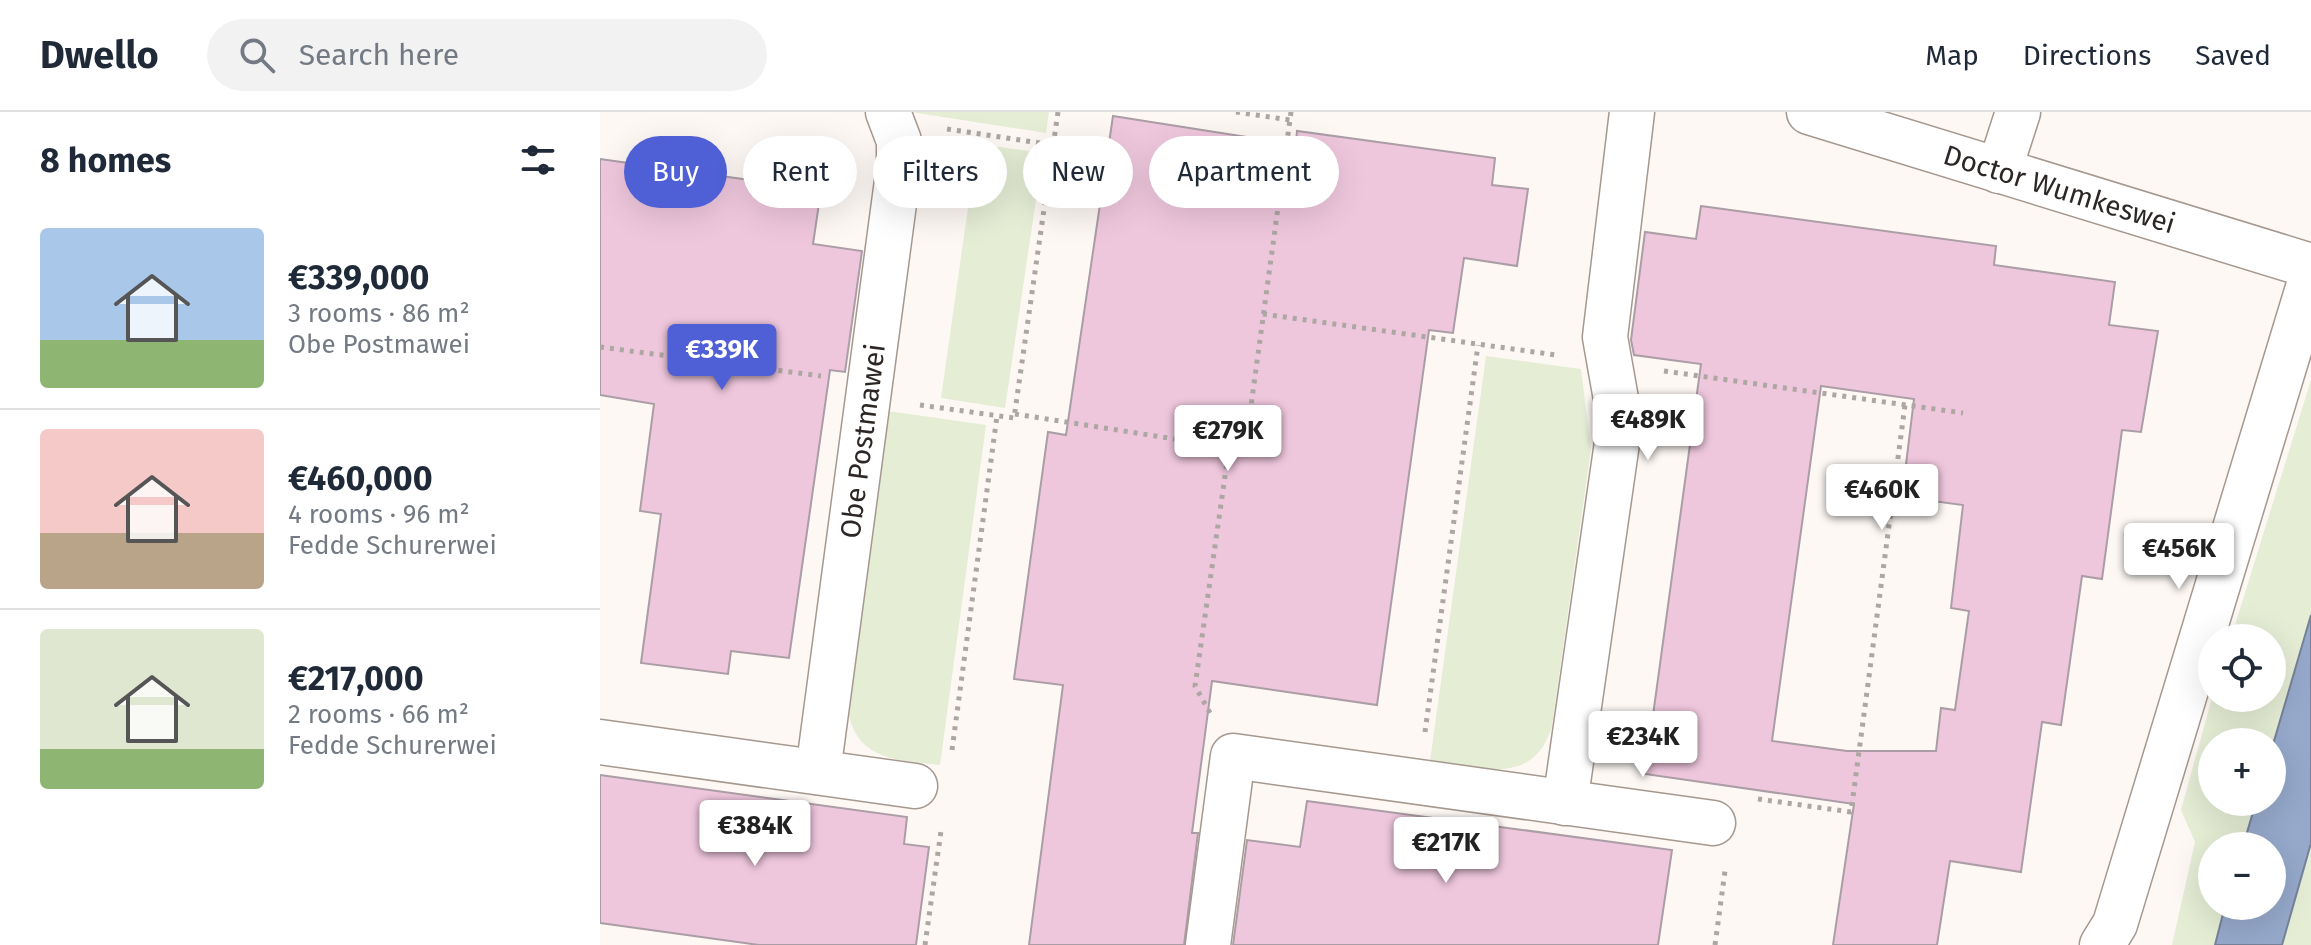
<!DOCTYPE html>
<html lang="en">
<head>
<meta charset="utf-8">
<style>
	:root { --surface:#fff; --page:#f2f2f3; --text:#1f2937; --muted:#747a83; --line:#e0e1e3; --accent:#4f5fd5 }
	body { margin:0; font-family:"Fira Sans",sans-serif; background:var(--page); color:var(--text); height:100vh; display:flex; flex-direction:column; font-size:30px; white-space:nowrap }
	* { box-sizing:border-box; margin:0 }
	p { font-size:26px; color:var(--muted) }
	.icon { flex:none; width:44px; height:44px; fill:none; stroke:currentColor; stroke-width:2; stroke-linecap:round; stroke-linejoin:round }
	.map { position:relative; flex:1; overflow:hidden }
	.details { display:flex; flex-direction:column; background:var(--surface); width:600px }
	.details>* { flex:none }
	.guide { position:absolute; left:24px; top:24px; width:760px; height:72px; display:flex; gap:16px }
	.controls { position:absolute; left:1598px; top:512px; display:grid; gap:16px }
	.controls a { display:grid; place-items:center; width:88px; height:88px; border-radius:50%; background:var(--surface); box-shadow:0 8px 32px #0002; font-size:40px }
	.price { position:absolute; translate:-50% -68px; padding:0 18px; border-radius:8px; background:#fff; color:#222; font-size:26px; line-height:52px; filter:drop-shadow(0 2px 4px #0008) }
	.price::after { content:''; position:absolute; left:50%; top:48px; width:24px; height:18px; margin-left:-12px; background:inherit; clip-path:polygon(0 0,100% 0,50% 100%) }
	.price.selected { background:var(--accent); color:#fff }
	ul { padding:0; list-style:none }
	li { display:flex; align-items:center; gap:24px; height:200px; padding:0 40px }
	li+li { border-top:2px solid var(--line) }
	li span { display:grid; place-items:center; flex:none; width:224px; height:160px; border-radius:8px; color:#555 }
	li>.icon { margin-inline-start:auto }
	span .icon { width:96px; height:96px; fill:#fffc; stroke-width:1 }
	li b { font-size:34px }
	h2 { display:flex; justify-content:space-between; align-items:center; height:96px; padding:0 40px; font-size:34px }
	.pill { padding:0 28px; border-radius:36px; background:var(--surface); box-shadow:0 8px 32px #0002; font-size:28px; line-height:72px }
	.pill.selected { background:var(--accent); color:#fff }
	header { display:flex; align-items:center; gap:48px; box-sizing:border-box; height:112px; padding:0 40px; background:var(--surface); border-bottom:2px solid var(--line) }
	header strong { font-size:38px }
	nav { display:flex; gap:44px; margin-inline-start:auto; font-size:28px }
	.search { width:560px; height:72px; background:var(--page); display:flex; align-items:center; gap:20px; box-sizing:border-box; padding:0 28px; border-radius:44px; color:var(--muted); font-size:30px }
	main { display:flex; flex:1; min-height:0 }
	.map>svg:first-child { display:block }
	.green { fill:#e5edd5 }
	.water { fill:#96a9cb; stroke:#768299; stroke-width:2 }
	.building { fill:#efc7dd; stroke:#ab9da5; stroke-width:2; fill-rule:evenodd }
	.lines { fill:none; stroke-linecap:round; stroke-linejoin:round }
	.minor-casing { stroke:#a5988f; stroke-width:47 }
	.tertiary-casing { stroke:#a5988f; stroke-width:47 }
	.path { stroke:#aca7a3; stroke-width:5; stroke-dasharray:4 6; stroke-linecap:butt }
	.minor { stroke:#fff; stroke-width:44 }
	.tertiary { stroke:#fff; stroke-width:44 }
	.labels { text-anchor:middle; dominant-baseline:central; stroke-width:7; stroke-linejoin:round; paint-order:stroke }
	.street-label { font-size:28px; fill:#2c2724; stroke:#fdf8f4 }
</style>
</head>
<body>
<header>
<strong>Dwello</strong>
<div class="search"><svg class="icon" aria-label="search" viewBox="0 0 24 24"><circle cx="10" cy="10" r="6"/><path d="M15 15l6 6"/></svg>Search here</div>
<nav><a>Map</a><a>Directions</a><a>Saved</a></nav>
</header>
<main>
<section class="details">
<h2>8 homes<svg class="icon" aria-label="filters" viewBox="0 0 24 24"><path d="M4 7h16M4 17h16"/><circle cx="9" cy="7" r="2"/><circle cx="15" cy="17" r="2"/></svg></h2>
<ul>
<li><span style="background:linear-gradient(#a9c7e8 70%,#8fb573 0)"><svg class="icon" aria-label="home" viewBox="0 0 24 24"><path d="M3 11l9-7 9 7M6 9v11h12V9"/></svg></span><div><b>€339,000</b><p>3 rooms · 86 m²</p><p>Obe Postmawei</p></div></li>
<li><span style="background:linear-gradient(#f6c9c9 65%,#b9a48a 0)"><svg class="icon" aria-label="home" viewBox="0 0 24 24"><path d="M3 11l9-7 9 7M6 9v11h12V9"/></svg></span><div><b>€460,000</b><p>4 rooms · 96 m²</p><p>Fedde Schurerwei</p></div></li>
<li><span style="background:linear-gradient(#dfe7d0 75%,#8fb573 0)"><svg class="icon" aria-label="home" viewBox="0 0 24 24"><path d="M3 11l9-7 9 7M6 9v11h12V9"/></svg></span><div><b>€217,000</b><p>2 rooms · 66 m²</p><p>Fedde Schurerwei</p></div></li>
</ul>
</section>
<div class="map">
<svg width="1711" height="833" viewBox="0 0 1711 833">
	<rect width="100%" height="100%" fill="#fdf8f4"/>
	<path class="green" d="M311,0H449L446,21Z
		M377,32L443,41L405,296L341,286Z
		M886,244L981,257L991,337L952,614C934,676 878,655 830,649Z
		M1711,268V503L1672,636V630H1612V690H1656L1643,734H1612V794H1625L1615,833H1572L1595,730L1581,698L1612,586H1672V526H1631Z
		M288,299L386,313L340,653C298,648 257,649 248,599Z
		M1711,731V833H1682L1711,733Z"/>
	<path class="water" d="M1711,503V731L1682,833H1615L1625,794H1672V734H1643L1656,690H1672V636Z"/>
	<path class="building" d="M513,4L653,26L696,30L697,19L895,46L892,73L928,77L917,154L864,146L853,221L829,218L777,593L612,569L592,721H598L584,833H429L463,573L414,567L448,320L466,323Z
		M0,47L221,78L213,132L262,139L245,260L230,258L189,546L131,539L128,562L41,551L61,402L40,399L54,292L0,283Z
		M1101,94L1396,134L1394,153L1515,170L1509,213L1558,219L1541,320L1522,318L1502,467L1482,464L1461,613L1442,610L1421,760L1350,749L1337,833H1233L1254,692L1045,662L1101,252L1034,243L1031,228L1045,120L1096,127ZM1221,274L1314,287L1302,385L1363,393L1351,496L1369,499L1355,598L1341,596L1336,639H1247L1172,629Z
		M0,663L307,705L304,732L329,735L316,833H159L0,811Z
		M707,689L1072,738L1058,833H633L647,728L700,735Z"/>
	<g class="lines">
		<g class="minor-casing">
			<g id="minor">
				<path id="s1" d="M1209,0L1711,154"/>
				<path d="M1399,59L1418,0"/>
				<path d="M0,630L315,674"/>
				<path id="s2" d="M218,660L299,54V29L288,0"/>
				<path d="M965,691L1020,310L1005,225L1032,0"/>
				<path d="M608,833L633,644L1113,711"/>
			</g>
		</g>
		<g class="tertiary-casing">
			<path id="tertiary" d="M1502,833L1515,812L1711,166"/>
		</g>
		<path class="path" d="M636,0L690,8
			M347,17L453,33
			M663,202L956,243
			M0,235L221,264
			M1064,259L1363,301
			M320,293L414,306L458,0
			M415,302L645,338L691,0
			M610,601L595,574L629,336
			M825,620L878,233
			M352,638L397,304
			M1158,687L1251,700L1305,293
			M325,833L341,719
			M1115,833L1125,759"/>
		<use href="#minor" class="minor"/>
		<use href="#tertiary" class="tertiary"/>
	</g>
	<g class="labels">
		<g class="street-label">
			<text stroke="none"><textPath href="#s1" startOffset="262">Doctor Wumkeswei</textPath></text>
			<text stroke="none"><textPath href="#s2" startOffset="334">Obe Postmawei</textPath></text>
		</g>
	</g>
</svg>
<div class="controls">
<a><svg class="icon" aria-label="locate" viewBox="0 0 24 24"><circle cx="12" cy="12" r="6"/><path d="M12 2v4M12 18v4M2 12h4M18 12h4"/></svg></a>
<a>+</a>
<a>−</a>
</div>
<b class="price selected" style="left:122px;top:280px">€339K</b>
<b class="price" style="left:1048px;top:350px">€489K</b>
<b class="price" style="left:628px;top:361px">€279K</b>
<b class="price" style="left:1282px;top:420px">€460K</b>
<b class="price" style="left:1579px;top:479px">€456K</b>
<b class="price" style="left:1043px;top:667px">€234K</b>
<b class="price" style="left:155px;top:756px">€384K</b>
<b class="price" style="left:846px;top:773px">€217K</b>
<div class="guide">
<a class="pill selected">Buy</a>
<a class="pill">Rent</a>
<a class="pill">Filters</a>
<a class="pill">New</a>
<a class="pill">Apartment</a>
</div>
</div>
</main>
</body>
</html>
